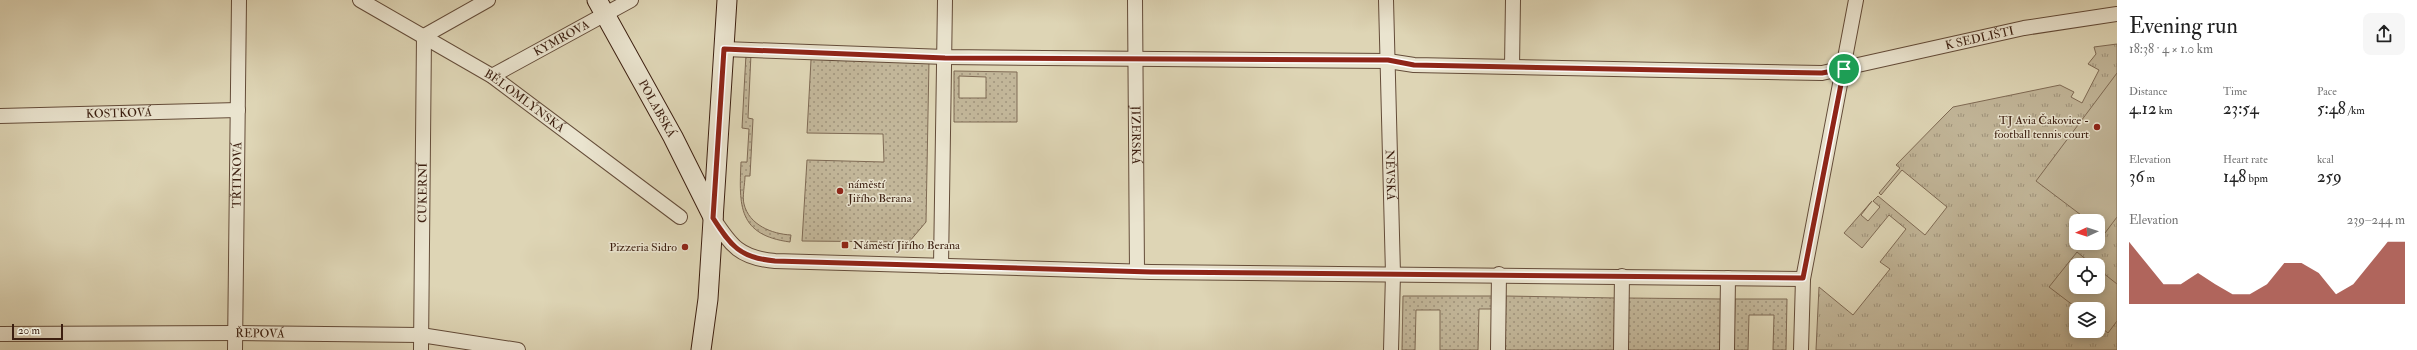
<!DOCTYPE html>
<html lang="en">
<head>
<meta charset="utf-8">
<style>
  body { margin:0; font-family:"IM FELL Double Pica",serif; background:#f6f6f6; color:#222; height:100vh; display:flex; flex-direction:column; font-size:15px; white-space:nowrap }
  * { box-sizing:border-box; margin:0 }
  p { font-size:13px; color:#767676 }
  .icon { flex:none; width:22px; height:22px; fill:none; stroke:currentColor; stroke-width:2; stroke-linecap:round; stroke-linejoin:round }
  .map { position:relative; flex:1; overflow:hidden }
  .details { display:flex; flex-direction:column; background:#fff; width:300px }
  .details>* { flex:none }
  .needle { width:26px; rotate:267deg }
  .tools { position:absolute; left:2069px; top:214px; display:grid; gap:8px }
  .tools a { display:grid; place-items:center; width:36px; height:36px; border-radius:8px; background:#fff; box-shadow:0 2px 10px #0003; font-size:20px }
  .scale { position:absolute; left:12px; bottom:10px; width:51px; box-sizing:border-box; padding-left:4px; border:2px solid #3c1f10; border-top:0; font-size:11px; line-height:14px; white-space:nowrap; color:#3c1f10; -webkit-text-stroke:3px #eae4cf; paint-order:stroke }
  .pin { position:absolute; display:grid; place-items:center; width:34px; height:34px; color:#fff; margin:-17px; border:2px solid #fff; border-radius:50%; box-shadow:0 1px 4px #0007 }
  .round { display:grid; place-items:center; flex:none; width:42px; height:42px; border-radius:8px; background:#f6f6f6 }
  .headline { display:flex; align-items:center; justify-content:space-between; height:68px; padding:0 12px }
  h1 { font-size:22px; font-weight:600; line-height:30px }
  .figures { display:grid; grid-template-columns:repeat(3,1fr); gap:6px; height:68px; padding:4px 12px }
  .figures div { display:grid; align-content:center }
  .figures b { font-size:17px; font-weight:600 }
  .figures small { font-size:11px; font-weight:400 }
  .figures p { font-size:11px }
  .chart { height:112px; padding:8px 12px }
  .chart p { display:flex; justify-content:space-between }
  .chart svg { width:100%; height:72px; margin-top:4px; fill:#8f2418; opacity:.7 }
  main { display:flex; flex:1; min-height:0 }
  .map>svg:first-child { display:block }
</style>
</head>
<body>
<main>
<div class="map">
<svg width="2117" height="350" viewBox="0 0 2117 350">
  <defs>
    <pattern id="grass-dots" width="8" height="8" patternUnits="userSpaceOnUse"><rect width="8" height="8" fill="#c2b699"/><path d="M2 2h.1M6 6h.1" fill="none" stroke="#9f937b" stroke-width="1.8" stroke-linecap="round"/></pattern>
    <pattern id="park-tufts" width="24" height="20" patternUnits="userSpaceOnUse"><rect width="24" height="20" fill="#c2b699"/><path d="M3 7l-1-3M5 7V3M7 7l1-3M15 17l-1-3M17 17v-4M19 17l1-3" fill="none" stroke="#9f937b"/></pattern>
  </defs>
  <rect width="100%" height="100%" fill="#ded5b5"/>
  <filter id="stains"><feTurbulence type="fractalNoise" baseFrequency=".005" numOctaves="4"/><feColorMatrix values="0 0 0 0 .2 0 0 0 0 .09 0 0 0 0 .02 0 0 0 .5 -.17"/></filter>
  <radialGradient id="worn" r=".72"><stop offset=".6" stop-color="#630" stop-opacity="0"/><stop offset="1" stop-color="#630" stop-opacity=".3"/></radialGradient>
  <g fill="url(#grass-dots)" stroke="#7f6a54" fill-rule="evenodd">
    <path d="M746 54H751L748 118 753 119 750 176H745C745 184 742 197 744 204 749 225 772 234 791 235L790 242C738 235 739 206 741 162H747L749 129 742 128Z"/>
    <polygon points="816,56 929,61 926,222 909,242 802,241 807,160 884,162 883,134 807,133 811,60"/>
    <path d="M954 71 1017 72V122H954ZM959 76 986 77V98H959Z"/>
    <polygon points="1403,296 1493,296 1493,309 1479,309 1478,350 1440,350 1440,310 1416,310 1415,350 1402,350"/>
    <polygon points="1506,296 1616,298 1615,350 1505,350"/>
    <polygon points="1628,298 1722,299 1722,350 1627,350"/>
    <polygon points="1735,299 1787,299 1786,350 1773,350 1774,315 1749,315 1748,350 1734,350"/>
  </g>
  <path fill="url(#park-tufts)" stroke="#7f6a54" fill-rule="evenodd" d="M2117 44V350H1816L1819 287 1853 315 1890 269 1880 262 1906 229 1889 215 1862 248 1844 233 1872 201 1861 215 1868 221 1880 207 1873 201 1878 196 1925 235 1947 207 1902 170 1881 195 1879 193 1900 168 1896 165 1945 115 1953 107 2060 85 2074 92 2071 97 2082 103 2099 70 2088 64 2096 54 2094 47ZM2076 221H2098V243H2076ZM2076 265H2098V287H2076ZM2076 309H2098V331H2076Z"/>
  <g fill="#c2b699" stroke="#7f6a54">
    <polygon points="2117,73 2117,217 2105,233 2098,228 2098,221 2089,221 2036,181"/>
    <polygon points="2077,252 2093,265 2076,265 2076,287 2098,287 2098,269 2117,284 2117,321 2108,333 2098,325 2098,309 2078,309 2049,287"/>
  </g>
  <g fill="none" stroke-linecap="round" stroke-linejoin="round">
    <g stroke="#644c39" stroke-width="16">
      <g id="street">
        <path id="s1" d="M360 0 492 76 680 217"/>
        <path id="s2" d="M1135 0 1137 271"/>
        <path id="s3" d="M1386 0 1393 274 1391 350"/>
        <polyline points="424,36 488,0"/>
        <path id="s4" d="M724 49 945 57 1388 61 1414 65 1822 73 2024 28 2117 14"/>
        <polyline points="1512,66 1513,0"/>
        <path id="s5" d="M492 76 631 0"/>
        <path id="s6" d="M0 116 238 110"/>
        <path d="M713 218C731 246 740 258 775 261L1151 272 1803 279"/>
        <polyline points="941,266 945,0"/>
        <path id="s7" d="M0 334 235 333 421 335 518 350"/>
        <path id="s8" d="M235 350 239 0"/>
        <path id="s9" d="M421 350 424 36"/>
        <polyline points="1498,350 1499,274"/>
        <polyline points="1621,350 1622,276"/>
        <polyline points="1727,350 1728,278"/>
        <polyline points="1801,350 1803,279 1856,0"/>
      </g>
    </g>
    <g stroke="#3c1f10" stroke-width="21">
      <g id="secondary">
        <path id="s10" d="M597 0 673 137 713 217"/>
        <polyline points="701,350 708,299 727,0"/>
      </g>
    </g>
    <use href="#street" stroke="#eae4cf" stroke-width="14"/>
    <use href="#secondary" stroke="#eae4cf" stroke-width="19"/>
  </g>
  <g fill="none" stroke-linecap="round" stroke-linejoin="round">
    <g stroke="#fff" stroke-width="8">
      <path id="route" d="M724 49 945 58 1388 60 1414 65 1822 73 1844 69 1803 278 1151 272 775 261C740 258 731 246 713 218Z"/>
    </g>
    <use href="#route" stroke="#8f2418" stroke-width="5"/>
  </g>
  <g fill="#8f2418" stroke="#eae4cf" stroke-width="1.5">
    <circle cx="2097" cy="127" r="4"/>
    <circle cx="840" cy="191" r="4"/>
    <rect x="841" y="241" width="8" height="8" rx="2"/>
    <circle cx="685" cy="247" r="4"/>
  </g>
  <g text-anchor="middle" stroke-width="3" stroke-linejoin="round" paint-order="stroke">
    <g font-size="12" fill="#3c1f10" stroke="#eae4cf">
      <text dy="4" stroke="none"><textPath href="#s5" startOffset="79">KYMROVA</textPath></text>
      <text dy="4" stroke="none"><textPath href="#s4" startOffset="1260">K SEDLIŠTI</textPath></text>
      <text dy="4" stroke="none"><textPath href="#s1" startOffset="193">BĚLOMLÝNSKÁ</textPath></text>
      <text dy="4" stroke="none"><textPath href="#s10" startOffset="124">POLABSKÁ</textPath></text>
      <text dy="4" stroke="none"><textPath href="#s6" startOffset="119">KOSTKOVÁ</textPath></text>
      <text dy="4" stroke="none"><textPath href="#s2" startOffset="135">JIZERSKÁ</textPath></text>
      <text dy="4" stroke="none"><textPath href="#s8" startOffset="175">TŘTINOVÁ</textPath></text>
      <text dy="4" stroke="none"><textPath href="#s3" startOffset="175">NĚVSKÁ</textPath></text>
      <text dy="4" stroke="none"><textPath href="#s9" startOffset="157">CUKERNÍ</textPath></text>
      <text dy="4" stroke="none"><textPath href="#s7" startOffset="260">ŘEPOVÁ</textPath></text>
    </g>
    <g font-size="12" fill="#3c1f10" stroke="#eae4cf" text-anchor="end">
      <text x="2089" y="124">TJ Avia Čakovice -<tspan x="2089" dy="14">football tennis court</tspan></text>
      <text x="848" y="188" text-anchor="start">náměstí<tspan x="848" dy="14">Jiřího Berana</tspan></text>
      <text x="853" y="249" text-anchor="start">Náměstí Jiřího Berana</text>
      <text x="677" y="251">Pizzeria Sidro</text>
    </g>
  </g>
  <rect width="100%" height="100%" filter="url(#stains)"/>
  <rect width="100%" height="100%" fill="url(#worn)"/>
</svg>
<div class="tools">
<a><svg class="needle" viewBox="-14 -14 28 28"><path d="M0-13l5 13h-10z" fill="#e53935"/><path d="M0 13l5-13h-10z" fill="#767676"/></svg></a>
<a><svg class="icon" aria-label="locate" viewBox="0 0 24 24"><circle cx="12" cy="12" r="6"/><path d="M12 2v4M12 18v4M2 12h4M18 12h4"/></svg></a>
<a><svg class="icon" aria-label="layers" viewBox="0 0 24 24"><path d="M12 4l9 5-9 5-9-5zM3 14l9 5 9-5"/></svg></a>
</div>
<div class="scale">20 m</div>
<div class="pin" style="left:1844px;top:69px;background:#1e9e55"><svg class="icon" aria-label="arrive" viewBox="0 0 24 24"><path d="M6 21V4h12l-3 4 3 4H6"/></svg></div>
</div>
<section class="details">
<div class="headline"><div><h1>Evening run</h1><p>18:38 · 4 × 1.0 km</p></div><a class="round"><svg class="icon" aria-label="share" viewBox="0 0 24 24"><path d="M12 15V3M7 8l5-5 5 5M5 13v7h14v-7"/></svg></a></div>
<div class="figures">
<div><p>Distance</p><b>4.12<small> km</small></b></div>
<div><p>Time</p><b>23:54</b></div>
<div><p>Pace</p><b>5:48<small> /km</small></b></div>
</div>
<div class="figures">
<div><p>Elevation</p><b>36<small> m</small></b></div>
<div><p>Heart rate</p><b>148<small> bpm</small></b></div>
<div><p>kcal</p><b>259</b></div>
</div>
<div class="chart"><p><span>Elevation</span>239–244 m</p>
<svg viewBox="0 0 160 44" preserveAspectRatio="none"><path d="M0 44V6L10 19L20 32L30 32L40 25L50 32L60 38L70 38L80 32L90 19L100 19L110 25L120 38L130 32L140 19L150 6L160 6V44z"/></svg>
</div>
</section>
</main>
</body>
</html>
